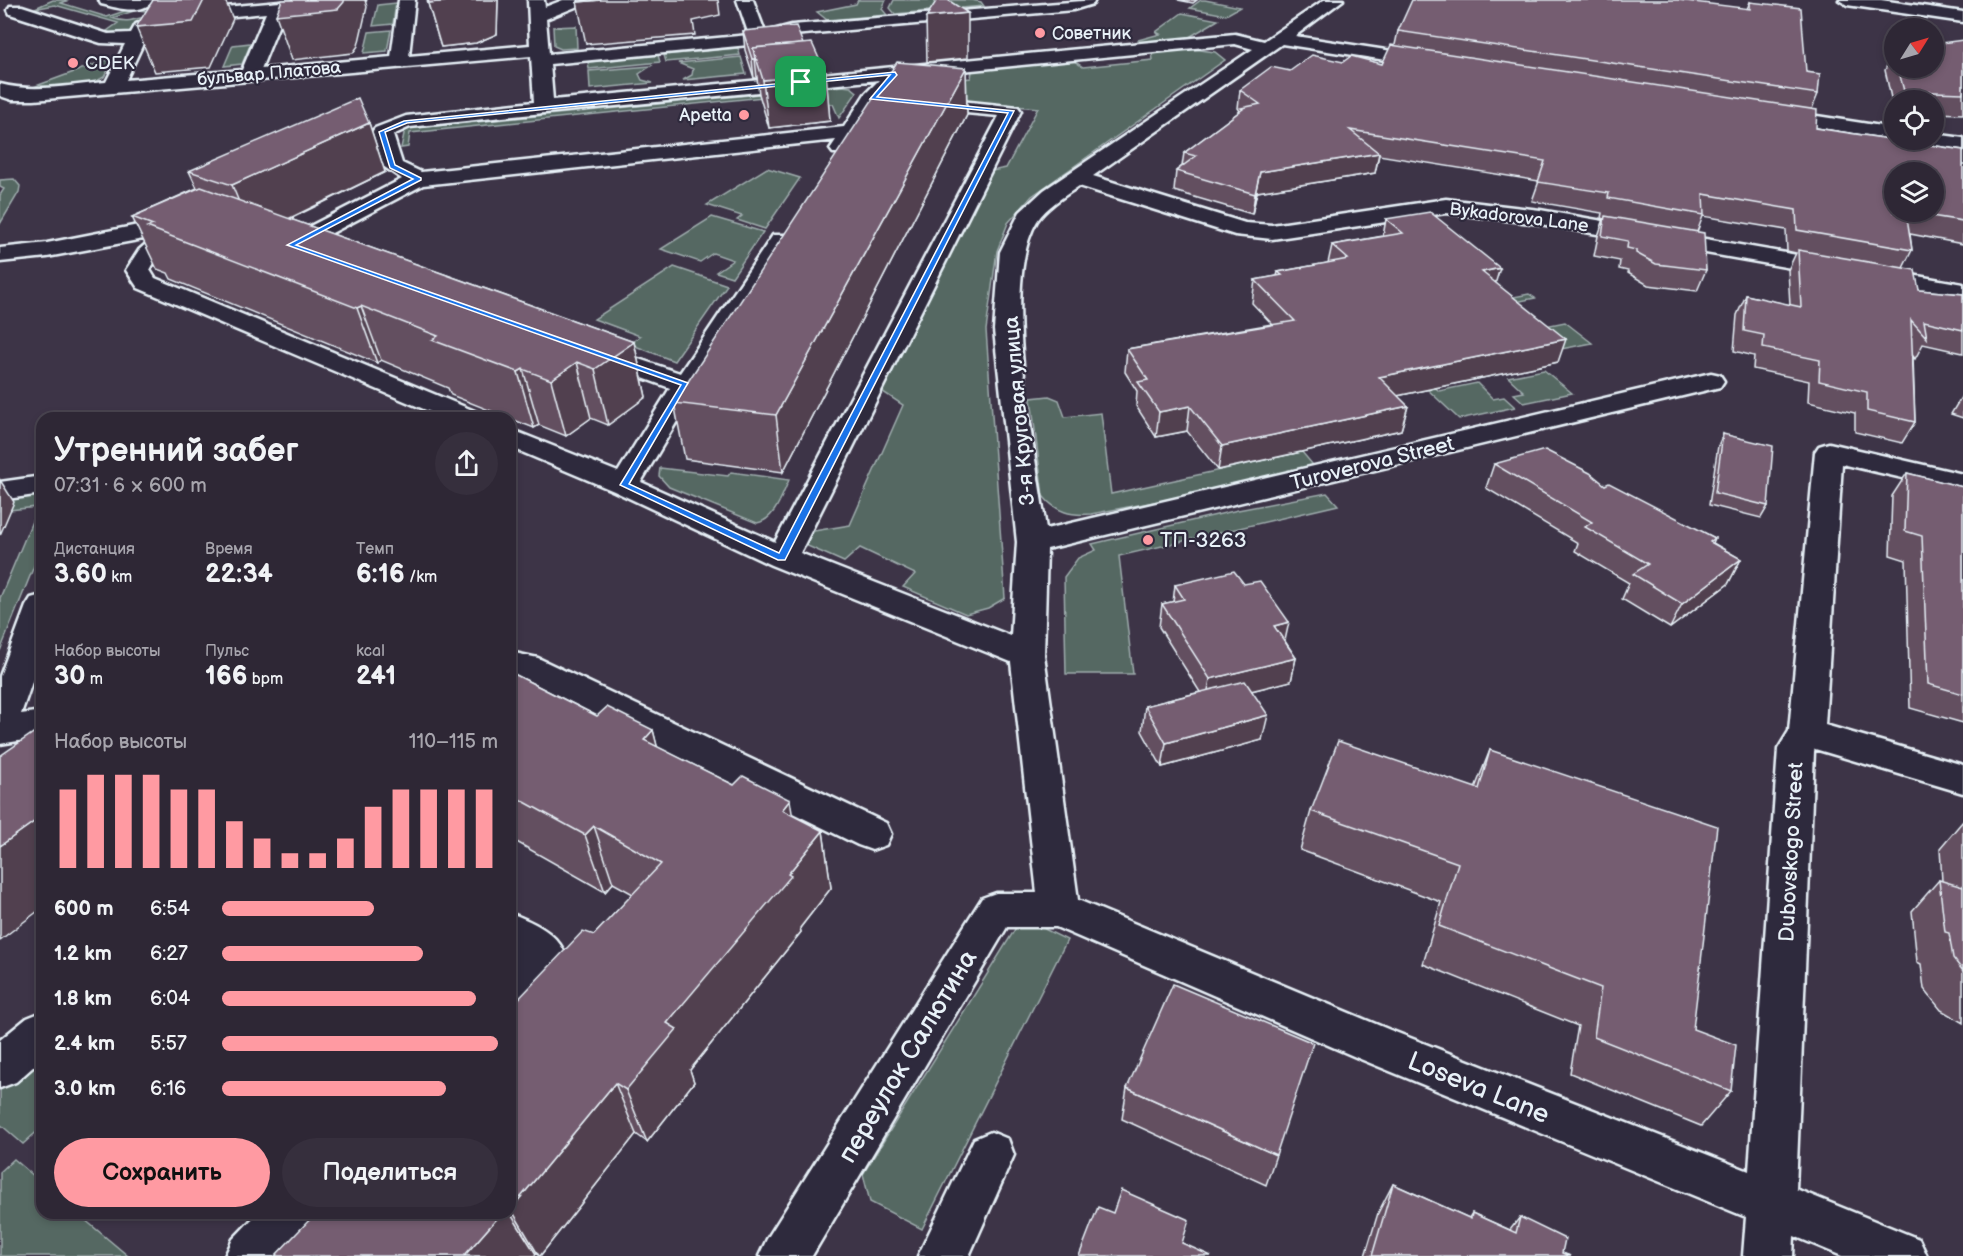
<!DOCTYPE html>
<html lang="ru">
<head>
<meta charset="utf-8">
<style>
  body { margin:0; font-family:"Balsamiq Sans",sans-serif; background:#362f3d; color:#f1f3f6; height:100vh; display:flex; flex-direction:column; font-size:22px; white-space:nowrap }
  * { box-sizing:border-box; margin:0 }
  p { font-size:20px; color:#a7a5ad }
  .icon { flex:none; width:33px; height:33px; fill:none; stroke:currentColor; stroke-width:2; stroke-linecap:round; stroke-linejoin:round }
  .map { position:relative; flex:1; overflow:hidden }
  .side { position:absolute; left:36px; top:412px; width:480px; height:807px; display:flex; flex-direction:column; background:#2e2735; border-radius:18px; box-shadow:0 3px 9px #0003,0 0 0 2px #494450 }
  .side>* { flex:none }
  .needle { width:39px; rotate:53deg }
  .buttons { position:absolute; left:1884px; top:18px; display:grid; gap:12px }
  .buttons a { display:grid; place-items:center; width:60px; height:60px; border-radius:50%; background:#2e2735; box-shadow:0 3px 9px #0003,0 0 0 2px #494450; font-size:30px }
  .pin { position:absolute; display:grid; place-items:center; width:51px; height:51px; color:#fff; margin:-26px; border-radius:12px; box-shadow:0 3px 9px #0006 }
  .round { display:grid; place-items:center; flex:none; width:63px; height:63px; border-radius:32px; background:#362f3d }
  .headline { display:flex; align-items:center; justify-content:space-between; height:102px; padding:0 18px }
  h1 { font-size:33px; font-weight:600; line-height:45px }
  .stats { display:grid; grid-template-columns:repeat(3,1fr); gap:9px; height:102px; padding:6px 18px }
  .stats div { display:grid; align-content:center }
  .stats b { font-size:26px; font-weight:600 }
  .stats small { font-size:16px; font-weight:400 }
  .stats p { font-size:16px }
  .chart { height:168px; padding:12px 18px }
  .chart p { display:flex; justify-content:space-between }
  .chart svg { width:100%; height:108px; margin-top:6px; stroke:#ff9aa2; stroke-width:6 }
  .action { display:flex; gap:12px; margin-top:auto; padding:12px 18px }
  .action a { flex:1; height:69px; border-radius:36px; background:#ff9aa2; color:#111; font-size:24px; font-weight:600; line-height:69px; text-align:center }
  .action a+a { background:#362f3d; color:#f1f3f6 }
  ul { padding:0 18px; list-style:none; font-size:20px }
  li { display:grid; grid-template-columns:96px 72px 1fr; align-items:center; height:45px }
  li i { height:15px; border-radius:8px; background:#ff9aa2 }
  .map>svg:first-child { display:block }
</style>
</head>
<body>
<div class="map">
<svg width="1963" height="1256" viewBox="0 0 1963 1256">
  <rect width="100%" height="100%" fill="#3d3447"/>
  <filter id="ink" filterUnits="userSpaceOnUse"><feTurbulence type="fractalNoise" baseFrequency=".0167" numOctaves="2"/><feDisplacementMap in="SourceGraphic" scale="12" xChannelSelector="R" yChannelSelector="G"/><feConvolveMatrix kernelMatrix="1 2 1 2 8 2 1 2 1" color-interpolation-filters="sRGB"/></filter>
  <g filter="url(#ink)">
    <g fill="#556862" stroke="#9eacad" stroke-width="1.5">
      <path d="M53 0H69L61 3 107 17 136 7 147 11 137 10 112 18C132 26 141 14 160 15L136 25 128 33 112 34 107 31 118 23 55 5 33 9Z"/>
      <polygon points="858,0 886,0 882,9 887,15 827,20 817,12 856,4"/>
      <polygon points="894,0 972,0 981,2 984,6 895,14 890,8"/>
      <polygon points="1201,0 1205,0 1240,7 1226,15 1190,8"/>
      <polygon points="396,3 393,24 373,26 378,5"/>
      <polygon points="1182,13 1218,20 1186,39 1139,44 1138,40 1160,34 1156,32"/>
      <polygon points="576,26 577,48 561,49 554,46 553,27"/>
      <polygon points="391,30 387,51 364,53 369,32"/>
      <polygon points="251,43 242,64 224,66 233,45"/>
      <polygon points="738,48 740,55 666,62 664,55"/>
      <polygon points="1193,49 1215,52 1225,60 1032,196 1008,223 997,251 986,330 1005,598 988,608 966,614 903,587 915,574 860,548 844,562 803,544 814,531 850,525 903,405 877,388 977,174 1006,168 1038,108 904,96 897,86 971,78 972,71 1074,61 1083,67 1153,60 1152,53"/>
      <polygon points="658,55 660,62 589,69 588,62"/>
      <polygon points="115,57 104,77 93,83 25,90"/>
      <polygon points="741,57 746,74 683,80 692,75 693,69 678,63"/>
      <polygon points="651,66 639,74 642,80 653,83 590,89 589,71"/>
      <polygon points="842,86 851,87 857,92 839,118 833,104 828,104 822,91 410,133 408,147 401,148 405,129"/>
      <polygon points="767,168 800,178 765,229 737,220 742,216 707,205"/>
      <polygon points="14,179 20,186 19,192 0,224 0,195 4,189 0,187 0,180"/>
      <polygon points="712,217 763,232 732,277 716,272 733,260 713,253 700,262 661,249"/>
      <polygon points="674,267 727,285 674,361 630,344 640,336 594,319"/>
      <polygon points="1529,294 1535,298 1389,327 1410,363 1439,391 1477,383 1493,399 1504,397 1515,407 1459,419 1361,327"/>
      <polygon points="1565,322 1592,343 1556,350 1525,330"/>
      <polygon points="1544,370 1572,393 1524,403 1514,394 1524,392 1508,377"/>
      <path d="M1049 396 1059 400 1065 417 1101 413 1111 494 1302 452 1318 471 1091 514C1071 516 1056 512 1043 496L1031 398Z"/>
      <path d="M660 468 728 476 731 472 789 480C782 495 775 520 757 523L669 487 659 476Z"/>
      <polygon points="1327,493 1338,505 1119,556 1133,674 1066,674 1064,577 1078,558 1096,550 1092,544 1238,510"/>
      <polygon points="42,495 42,546 0,651 0,598 38,507 0,511 0,501"/>
      <polygon points="1022,918 1067,940 922,1229 870,1202 863,1174"/>
      <polygon points="42,1054 42,1127 23,1144 0,1124 0,1090"/>
      <polygon points="14,1159 42,1183 42,1214 78,1214 128,1256 0,1256 0,1172"/>
    </g>
    <g fill="none" stroke-linecap="round" stroke-linejoin="round">
      <g stroke="#e8f1f8" stroke-width="5">
        <g id="minor">
          <path d="M99 0H154C141 16 118 8 101 4Z"/>
          <path d="M302 0H365L357 5 284 12 261 69 391 57 399 0H415L409 56 530 45 528 0H544L545 7 563 0H585L583 4 546 19 549 54 749 35 737 0H753L765 32 792 25 1095 0 1093 4 1073 10 793 35 759 44 550 64 553 100 1235 34 1264 41 1324 0H1343L1295 36 1431 57 1440 62 1431 67 1282 44 1093 176 1245 223 1272 225 1446 199 1540 210 1963 284V298L1540 224 1446 213 1272 239 1235 235 1079 186C1065 196 1046 207 1037 221 999 283 1036 456 1046 529L1711 373 1720 375 1724 381 1720 387 1047 549 1044 655 1078 900 1390 1030 1749 1171 1778 749 1789 731 1815 452 1819 446 1829 443 1963 474V492L1842 464 1825 725 1963 765V793L1815 749 1814 751 1796 1189 1919 1239 1927 1256H1842L1794 1236 1793 1256H1743L1746 1217 1358 1058 1056 927H1007L812 1256H759L767 1239 982 898 996 893H1037L1011 662 771 565 614 491 510 447V429L618 472 670 388 588 358 584 353 588 348 597 345 606 348 680 373 773 235H789L792 240 699 384 641 482 775 542 999 116 922 109 912 103 922 97 1018 107 1021 111 800 553 1011 636 1017 542 994 330 1000 252 1020 212 1044 190 1253 49 1235 44 901 77 880 101 847 153H833L830 149 836 140 423 185 311 244 315 249 311 254C301 257 286 254 280 245L283 240 402 179 383 166 372 132 375 128 406 116 534 102 531 56 34 100H12L0 96V84C34 93 71 85 106 82L125 44 101 43 10 14 8 10 10 6H22L108 34 131 33 136 24 159 13ZM266 13 242 70 126 80 149 31 163 23ZM879 80 865 94 844 127 421 172 402 163 393 135 410 127 503 117Z"/>
          <polygon points="1839,0 1881,0 1963,12 1963,22 1847,5"/>
          <polygon points="1772,109 1894,128 1896,140 1765,119 1762,115"/>
          <polygon points="1934,134 1963,138 1963,150 1926,144 1923,140 1934,140"/>
          <polygon points="184,216 192,218 195,223 156,259 150,270 155,278 477,412 481,418 445,418 138,288 126,270 139,250 154,237 47,257 0,262 0,248 47,243"/>
          <polygon points="42,476 42,494 0,500 0,482"/>
          <polygon points="42,595 42,653 21,714 42,711 42,737 0,744 0,676 26,606 31,598"/>
          <polygon points="510,652 538,658 886,823 891,834 886,845 872,850 858,845 518,678 510,676"/>
          <path d="M510 913C531 921 554 931 564 951 553 973 533 995 510 1004V957L513 954 510 952Z"/>
          <polygon points="42,1012 42,1059 16,1082 0,1088 0,1040 27,1018"/>
          <polygon points="991,1132 1008,1139 1014,1155 969,1256 918,1256 974,1139"/>
          <polygon points="257,1214 315,1214 308,1231 284,1256 225,1256 233,1239"/>
        </g>
      </g>
      <use href="#minor" fill="#2f2a3d" fill-rule="evenodd"/>
    </g>
    <g fill="#645061" stroke="#e8f1f8" stroke-width="1.5">
      <polygon points="427,0 498,0 497,34 476,43 441,47"/>
      <polygon points="1178,0 1197,0 1193,3"/>
      <polygon points="1750,2 1806,72 1818,94 1812,109 1816,128 1963,150 1963,244 1910,234 1912,250 1903,268 1919,290 1963,294 1963,353 1923,344 1915,359 1913,356 1915,422 1902,443 1855,432 1855,413 1808,402 1809,381 1753,369 1754,356 1734,351 1737,315 1746,295 1790,305 1788,270 1796,253 1787,251 1786,230 1703,216 1697,232 1706,270 1697,291 1648,285 1628,273 1628,271 1619,269 1620,261 1594,256 1598,236 1604,219 1601,218 1602,213 1532,201 1539,181 1379,155 1375,173 1257,192 1252,214 1174,191 1176,171 1182,166 1184,153 1240,111 1238,108 1240,90 1290,71 1343,62 1382,64 1395,45 1398,31 1747,9"/>
      <polygon points="743,31 803,44 826,74 830,121 769,128 759,94 757,78 754,78 745,50"/>
      <polygon points="1963,40 1963,114 1934,113 1934,100 1894,100 1894,112 1885,70 1894,50 1894,68 1934,68"/>
      <polygon points="966,68 967,115 783,472 685,459 674,403"/>
      <polygon points="369,123 385,172 290,219 634,342 646,397 608,425 591,418 566,436 539,425 534,428 451,395 448,388 381,360 377,363 171,279 168,273 157,269 132,217 197,188 189,171"/>
      <polygon points="1386,219 1496,283 1558,362 1397,396 1408,406 1401,430 1218,470 1187,431 1156,437 1136,406 1137,391 1125,372 1127,349 1272,324 1252,303 1255,280 1277,276 1278,272 1328,263 1332,245 1383,236"/>
      <polygon points="1963,394 1963,418 1951,414"/>
      <polygon points="1723,434 1768,506 1761,518 1709,505 1718,446"/>
      <polygon points="1494,464 1605,485 1715,538 1713,543 1741,559 1728,584 1670,628 1622,599 1629,583 1575,551 1578,543 1486,488"/>
      <polygon points="1907,473 1963,487 1963,723 1910,708 1906,560 1890,555 1892,496"/>
      <polygon points="1175,585 1285,641 1296,658 1291,681 1251,691 1262,740 1162,767 1142,731 1145,706 1200,692 1159,627 1162,604 1173,602"/>
      <polygon points="510,672 597,716 653,730 657,747 823,831 831,888 800,928 801,932 690,1070 694,1082 647,1142 636,1134 540,1256 536,1254 534,1256 275,1256 510,1214 510,1008 594,935 633,894 613,883 605,892 513,840 510,834"/>
      <polygon points="1490,750 1693,1029 1731,1091 1701,1126 1570,1073 1578,1026 1423,964 1441,902 1300,850 1311,811 1475,788"/>
      <polygon points="1963,821 1963,1023 1941,1010 1924,989 1921,964 1917,962 1912,911 1939,880 1942,881 1940,848"/>
      <polygon points="1127,1088 1276,1155 1266,1185 1122,1119"/>
      <polygon points="1393,1184 1469,1218 1472,1213 1510,1230 1520,1217 1562,1253 1570,1256 1365,1256 1378,1213"/>
    </g>
    <g fill="#51414f" stroke="#e8f1f8" stroke-width="1.5">
      <polygon points="204,0 225,0 233,19 211,67 155,72 136,27"/>
      <polygon points="344,0 365,0 367,7 358,46 353,53 292,60 276,15"/>
      <polygon points="460,0 498,0 497,34 476,43 441,47 428,3"/>
      <polygon points="601,0 718,0 720,15 693,21 695,35 586,44 577,2"/>
      <polygon points="968,13 968,58 927,62 926,17"/>
      <polygon points="752,59 755,59 757,78 754,78"/>
      <polygon points="966,68 967,115 783,472 776,415"/>
      <polygon points="826,74 830,121 769,128 763,80"/>
      <polygon points="369,123 385,172 253,236 232,185"/>
      <polygon points="1379,153 1375,173 1257,192 1252,214 1255,194 1260,172"/>
      <polygon points="1500,268 1493,291 1482,272"/>
      <polygon points="361,306 381,360 377,363 357,308"/>
      <polygon points="1566,339 1558,362 1373,401 1379,377"/>
      <polygon points="634,342 646,397 608,425 595,369"/>
      <polygon points="577,362 591,418 566,436 551,380"/>
      <polygon points="523,369 539,425 534,428 518,372"/>
      <polygon points="1190,406 1187,431 1156,437 1159,412"/>
      <polygon points="1408,406 1401,430 1218,470 1222,446"/>
      <polygon points="0,480 14,502 0,535"/>
      <polygon points="1741,559 1728,584 1670,628 1682,604"/>
      <polygon points="1289,622 1284,645 1274,626"/>
      <polygon points="1296,658 1291,681 1206,702 1210,679"/>
      <polygon points="1268,715 1262,740 1162,767 1166,743"/>
      <polygon points="653,730 668,788 644,740"/>
      <polygon points="790,800 799,857 782,810"/>
      <polygon points="42,816 42,908 0,940 0,846"/>
      <polygon points="594,826 613,883 605,892 585,835"/>
      <polygon points="823,831 831,888 800,928 801,932 690,1070 694,1082 647,1142 626,1090 667,1023"/>
      <polygon points="615,1083 636,1134 540,1256 539,1256 511,1209"/>
      <polygon points="510,1213 536,1254 534,1256 464,1256 501,1214 510,1214"/>
    </g>
    <g fill="#745d71" stroke="#e8f1f8" stroke-width="1.5" fill-rule="evenodd">
      <polygon points="153,0 204,0 193,22 136,27"/>
      <polygon points="282,0 344,0 344,2 338,9 276,15"/>
      <polygon points="429,0 460,0 428,3"/>
      <polygon points="579,0 601,0 577,2"/>
      <polygon points="937,0 948,0 968,13 926,17"/>
      <polygon points="1412,0 1678,0 1750,9 1750,2 1801,8 1806,72 1820,74 1818,94 1398,31"/>
      <polygon points="796,26 803,44 753,48 755,59 752,59 743,31"/>
      <polygon points="1963,40 1963,93 1904,91 1898,68 1934,68 1934,44"/>
      <polygon points="812,43 826,74 763,80 753,48"/>
      <path d="M1391 45 1817 110 1816 128 1963 150V221L1906 212 1912 250 1797 230 1796 210 1703 194 1704 215 1608 198 1609 193 1538 182 1545 161 1350 130 1379 153 1260 172 1255 194 1176 171 1196 156 1184 153 1243 109 1241 108 1260 104 1240 90 1271 67 1290 71 1312 55 1343 62 1351 56 1382 64ZM1894 172H1934V212H1894Z"/>
      <polygon points="897,62 966,68 776,415 674,403"/>
      <polygon points="358,98 369,123 232,185 189,171"/>
      <polygon points="201,187 634,342 595,369 577,362 551,380 523,369 518,372 432,340 438,336 361,306 357,308 147,227 153,225 132,217"/>
      <polygon points="1430,212 1500,268 1482,272 1566,339 1379,377 1408,406 1222,446 1190,406 1159,412 1138,382 1148,380 1127,349 1295,321 1255,280 1282,275 1278,272 1348,259 1332,245 1403,233 1386,219"/>
      <polygon points="1605,216 1704,233 1706,270 1656,264 1636,253 1636,250 1627,248 1628,241 1602,236"/>
      <polygon points="1798,250 1915,270 1919,290 1963,294 1963,330 1924,321 1927,338 1911,320 1915,422 1867,411 1867,392 1819,381 1820,360 1763,348 1764,335 1744,331 1746,295 1801,307"/>
      <polygon points="1723,434 1773,446 1768,506 1715,493"/>
      <polygon points="1545,450 1590,473 1605,485 1609,483 1715,538 1710,542 1741,559 1682,604 1633,574 1648,564 1585,527 1592,522 1494,464"/>
      <polygon points="1907,473 1963,487 1963,694 1928,684 1922,536 1905,531"/>
      <polygon points="1234,571 1244,584 1260,581 1289,622 1274,626 1296,658 1210,679 1162,604 1184,599 1175,585"/>
      <polygon points="510,672 597,716 607,707 653,730 644,740 734,785 743,776 790,800 782,810 823,831 788,874 791,876 667,1023 677,1029 626,1090 615,1083 511,1209 510,1008 583,931 594,935 661,864 594,826 585,835 510,794"/>
      <polygon points="1245,681 1268,715 1166,743 1145,706"/>
      <polygon points="42,727 42,816 0,846 0,756"/>
      <polygon points="1338,741 1479,789 1490,750 1717,826 1693,1029 1736,1045 1731,1091 1594,1037 1601,988 1439,926 1458,863 1311,811"/>
      <polygon points="1939,880 1963,887 1963,971 1953,958 1949,933 1945,932"/>
      <polygon points="1173,984 1313,1043 1276,1155 1127,1088"/>
      <polygon points="1393,1184 1471,1219 1472,1213 1516,1233 1520,1217 1565,1239 1562,1253 1570,1256 1372,1256"/>
      <polygon points="1121,1190 1189,1220 1182,1243 1211,1256 1079,1256 1098,1207 1113,1213"/>
      <polygon points="315,1214 501,1214 464,1256 275,1256"/>
    </g>
  </g>
  <path fill="#1a73e8" stroke="#fff" stroke-width="1.5" fill-rule="evenodd" d="M895 72 897 75 877 97 1014 111 785 560H778L620 485 681 385 287 245 413 179 390 168 379 132 404 121ZM890 75 870 99 1008 113 779 553 629 484 688 383 296 245 421 180V178L395 165 385 132 407 123Z"/>
  <g fill="#ff9aa2" stroke="#2f2a3d" stroke-width="2">
    <circle cx="1040" cy="33" r="6"/>
    <circle cx="73" cy="63" r="6"/>
    <circle cx="744" cy="115" r="6"/>
    <circle cx="1148" cy="540" r="6"/>
  </g>
  <g text-anchor="middle" stroke-width="4.5" stroke-linejoin="round" paint-order="stroke">
    <g font-size="18" fill="#e8f1f8" stroke="#2f2a3d" text-anchor="start">
      <text x="1052" y="39">Советник</text>
      <text x="85" y="69">CDEK</text>
      <text x="732" y="121" text-anchor="end">Apetta</text>
    </g>
    <g font-size="18" fill="#e8f1f8" stroke="#2f2a3d">
      <text transform="translate(269 73) rotate(-5)" y="6">бульвар Платова</text>
      <text transform="translate(1519 217) rotate(7)" y="6">Bykadorova Lane</text>
    </g>
    <g font-size="21" fill="#e8f1f8" stroke="#2f2a3d">
      <text transform="translate(1019 411) rotate(-95)" y="7">3-я Круговая улица</text>
      <text transform="translate(1372 463) rotate(-14)" y="7">Turoverova Street</text>
      <text transform="translate(1791 852) rotate(-87)" y="7">Dubovskogo Street</text>
    </g>
    <g font-size="21" fill="#e8f1f8" stroke="#2f2a3d" text-anchor="start">
      <text x="1160" y="547">ТП-3263</text>
    </g>
    <g font-size="26" fill="#e8f1f8" stroke="#2f2a3d">
      <text transform="translate(907 1056) rotate(-59)" y="9">переулок Салютина</text>
      <text transform="translate(1479 1087) rotate(22)" y="9">Loseva Lane</text>
    </g>
  </g>
</svg>
<div class="buttons">
<a><svg class="needle" viewBox="-14 -14 28 28"><path d="M0-13l5 13h-10z" fill="#e53935"/><path d="M0 13l5-13h-10z" fill="#a7a5ad"/></svg></a>
<a><svg class="icon" aria-label="locate" viewBox="0 0 24 24"><circle cx="12" cy="12" r="6"/><path d="M12 2v4M12 18v4M2 12h4M18 12h4"/></svg></a>
<a><svg class="icon" aria-label="layers" viewBox="0 0 24 24"><path d="M12 4l9 5-9 5-9-5zM3 14l9 5 9-5"/></svg></a>
</div>
<div class="pin" style="left:801px;top:82px;background:#1e9e55"><svg class="icon" aria-label="arrive" viewBox="0 0 24 24"><path d="M6 21V4h12l-3 4 3 4H6"/></svg></div>
<section class="side">
<div class="headline"><div><h1>Утренний забег</h1><p>07:31 · 6 × 600 m</p></div><a class="round"><svg class="icon" aria-label="share" viewBox="0 0 24 24"><path d="M12 15V3M7 8l5-5 5 5M5 13v7h14v-7"/></svg></a></div>
<div class="stats">
<div><p>Дистанция</p><b>3.60<small> km</small></b></div>
<div><p>Время</p><b>22:34</b></div>
<div><p>Темп</p><b>6:16<small> /km</small></b></div>
</div>
<div class="stats">
<div><p>Набор высоты</p><b>30<small> m</small></b></div>
<div><p>Пульс</p><b>166<small> bpm</small></b></div>
<div><p>kcal</p><b>241</b></div>
</div>
<div class="chart"><p><span>Набор высоты</span>110–115 m</p>
<svg viewBox="0 0 160 44" preserveAspectRatio="none"><path d="M5 44V12M15 44V6M25 44V6M35 44V6M45 44V12M55 44V12M65 44V25M75 44V32M85 44V38M95 44V38M105 44V32M115 44V19M125 44V12M135 44V12M145 44V12M155 44V12"/></svg>
</div>
<ul>
<li><b>600 m</b>6:54<i style="width:55%"></i></li>
<li><b>1.2 km</b>6:27<i style="width:73%"></i></li>
<li><b>1.8 km</b>6:04<i style="width:92%"></i></li>
<li><b>2.4 km</b>5:57<i style="width:100%"></i></li>
<li><b>3.0 km</b>6:16<i style="width:81%"></i></li>
</ul>
<div class="action"><a>Сохранить</a><a>Поделиться</a></div>
</section>
</div>
</body>
</html>
